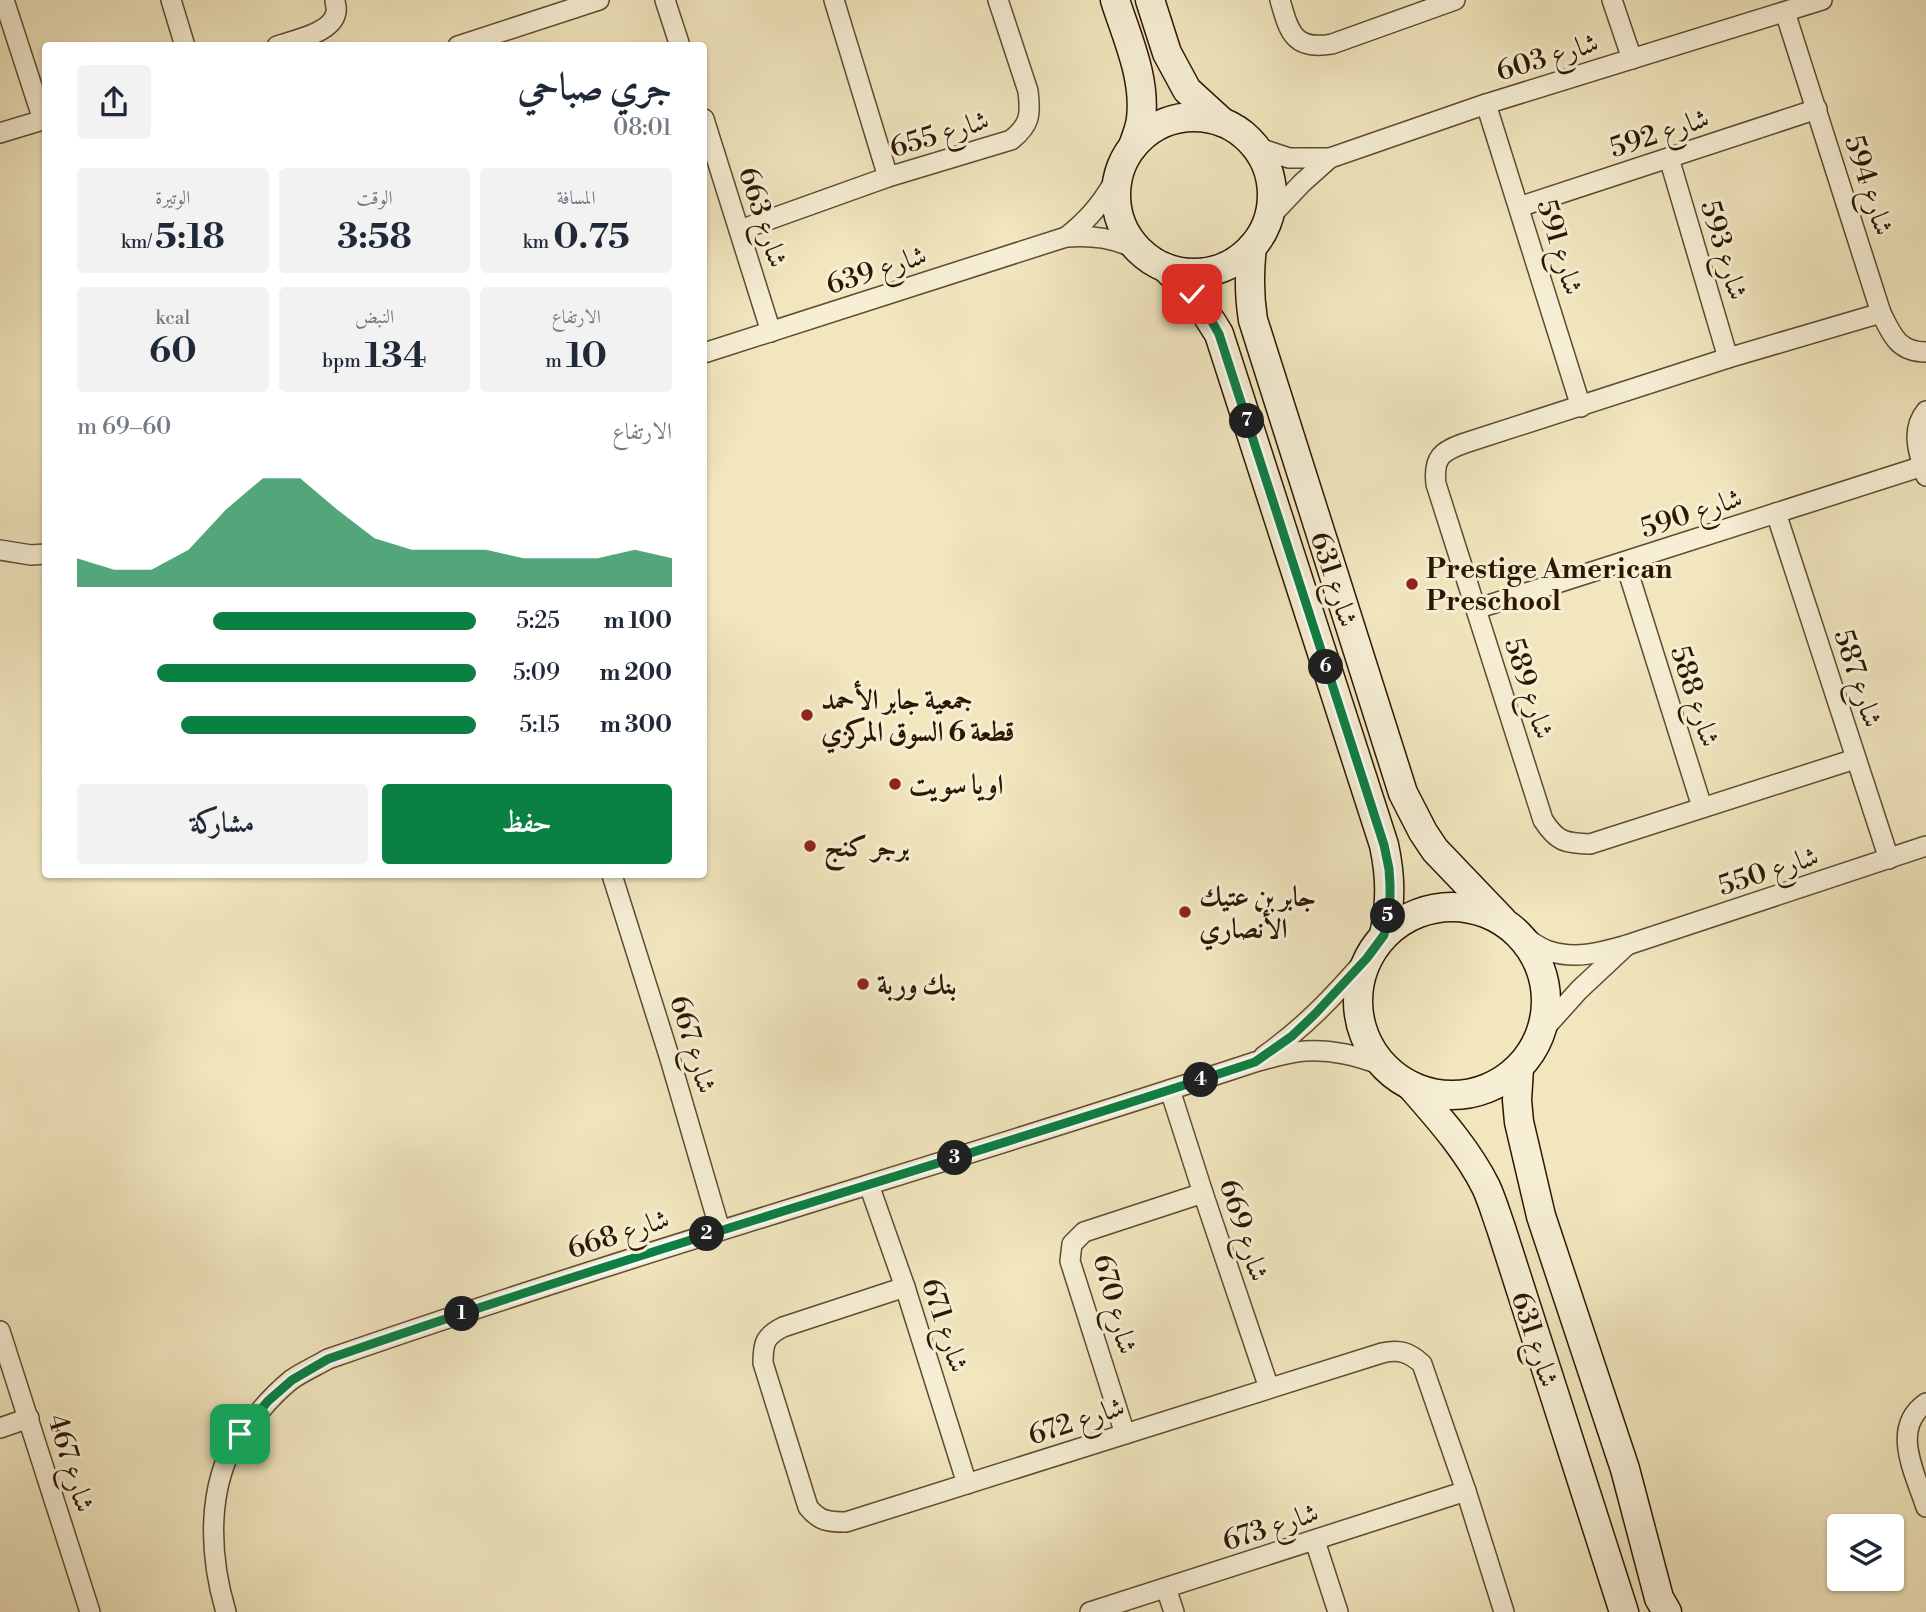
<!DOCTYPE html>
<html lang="ar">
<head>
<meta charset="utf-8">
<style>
  body { margin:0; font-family:"Libre Bodoni",Amiri,serif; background:#f2f2f3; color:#1f2937; direction:rtl; height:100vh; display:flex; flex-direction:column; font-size:26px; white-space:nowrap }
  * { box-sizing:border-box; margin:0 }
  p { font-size:23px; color:#747a83 }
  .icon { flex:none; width:38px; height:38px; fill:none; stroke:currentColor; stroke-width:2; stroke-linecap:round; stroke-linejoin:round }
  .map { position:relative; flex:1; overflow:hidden; direction:ltr }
  .side { position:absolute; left:42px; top:42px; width:665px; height:836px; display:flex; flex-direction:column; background:#fff; border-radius:7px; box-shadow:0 2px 5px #0004; direction:rtl }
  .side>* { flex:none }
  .tools { position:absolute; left:1827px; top:1514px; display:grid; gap:14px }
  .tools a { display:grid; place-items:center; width:77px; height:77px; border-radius:7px; background:#fff; box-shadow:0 2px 5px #0004; font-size:35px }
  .pin { position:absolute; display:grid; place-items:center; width:60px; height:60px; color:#fff; margin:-30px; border-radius:14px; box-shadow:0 4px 10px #0006 }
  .km { position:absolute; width:35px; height:35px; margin:-18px; border-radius:50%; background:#222; color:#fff; font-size:19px; line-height:35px; text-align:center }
  .round { display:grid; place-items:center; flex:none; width:74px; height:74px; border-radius:7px; background:#f2f2f3 }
  .summary { display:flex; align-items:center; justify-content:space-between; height:119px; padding:0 35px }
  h1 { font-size:38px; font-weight:800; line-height:52px }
  .metrics { display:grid; grid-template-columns:repeat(3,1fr); gap:10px; height:119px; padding:7px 35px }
  .metrics div { display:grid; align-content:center; border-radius:7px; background:#f2f2f3; text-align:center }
  .metrics b { font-size:35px; font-weight:800 }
  .metrics small { font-size:19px; font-weight:400 }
  .metrics p { font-size:19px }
  .chart { height:196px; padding:14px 35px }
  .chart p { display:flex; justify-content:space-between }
  .chart svg { width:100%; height:126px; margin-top:7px; fill:#0b8043; opacity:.7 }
  .primary-button { display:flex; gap:14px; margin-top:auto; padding:14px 35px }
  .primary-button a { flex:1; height:80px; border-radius:7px; background:#0b8043; color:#fff; font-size:28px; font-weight:800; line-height:80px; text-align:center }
  .primary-button a+a { background:#f2f2f3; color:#1f2937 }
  ul { padding:0 35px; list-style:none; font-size:23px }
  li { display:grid; grid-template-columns:112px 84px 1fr; align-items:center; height:52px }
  li i { height:18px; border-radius:9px; background:#0b8043 }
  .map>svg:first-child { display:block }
</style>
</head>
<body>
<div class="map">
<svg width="1926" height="1612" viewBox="0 0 1926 1612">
  <rect width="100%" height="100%" fill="#f1e6be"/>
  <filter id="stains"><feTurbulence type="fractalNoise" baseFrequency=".00286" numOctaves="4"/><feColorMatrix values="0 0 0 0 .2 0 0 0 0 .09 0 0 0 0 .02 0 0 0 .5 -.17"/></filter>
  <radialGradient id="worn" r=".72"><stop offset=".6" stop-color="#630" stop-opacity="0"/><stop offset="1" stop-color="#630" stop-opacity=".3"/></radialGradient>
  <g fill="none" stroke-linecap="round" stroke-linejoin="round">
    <g stroke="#5e4b30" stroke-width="22">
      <g id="street">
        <polyline points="4,0 43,120"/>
        <polyline points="171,0 185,46"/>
        <polyline points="665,0 680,46"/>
        <polyline points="834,0 888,177"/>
        <path d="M1280 0C1289 31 1293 51 1332 44L1455 0"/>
        <polyline points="1612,0 1632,59"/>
        <path d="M1785 12 1881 313C1892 335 1898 352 1926 352"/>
        <path d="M277 46C294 40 333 33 336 12 337 8 335 4 335 0"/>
        <polyline points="458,46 599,0"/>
        <polyline points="1486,104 1581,407"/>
        <polyline points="704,119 771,332"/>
        <polyline points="0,133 46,119"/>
        <polyline points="1256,147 1289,158 1330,158 1486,104 1822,0"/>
        <polyline points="1669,158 1728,358"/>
        <polyline points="1519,207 1817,109"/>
        <polyline points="1269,218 1302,183 1330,158"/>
        <path d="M740 230 888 177 1011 140C1030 125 1031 115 1028 91L998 0"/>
        <path d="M1066 237C1090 219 1105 199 1119 173"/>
        <path d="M704 353 1066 237C1093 235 1114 238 1138 250"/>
        <path d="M1926 476C1919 455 1910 430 1926 411"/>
        <polyline points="1776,513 1889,859"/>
        <polyline points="0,550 31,555 46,554"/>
        <polyline points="1625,562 1702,807"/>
        <polyline points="1476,609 1923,466"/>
        <path d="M1855 759 1590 844C1565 843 1557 842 1543 820L1436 484C1433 457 1442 451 1465 443L1728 358 1881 313"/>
        <polyline points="612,875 670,1059 720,1230"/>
        <path d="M1520 934C1529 940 1539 948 1549 951 1576 960 1602 952 1627 945L1926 846"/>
        <polyline points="1543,1030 1579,990 1626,946"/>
        <path d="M1264 1056C1305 1027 1334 996 1367 958"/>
        <polyline points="1170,1090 1203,1193 1269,1388"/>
        <polyline points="869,1185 905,1287 967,1484"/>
        <path d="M905 1287 783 1327C765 1336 763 1343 763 1363L808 1507C819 1521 828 1522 846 1522L1382 1353C1399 1349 1409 1352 1422 1364L1466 1491 1504 1612"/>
        <polyline points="0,1331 90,1612"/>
        <path d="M1926 1403C1890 1428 1915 1473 1926 1507"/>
        <polyline points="0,1428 29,1418"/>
        <polyline points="1125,1434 1070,1261 1072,1244 1084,1232 1203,1193"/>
        <polyline points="1315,1541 1338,1612"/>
        <polyline points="1166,1588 1174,1612"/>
        <path d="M226 1612C209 1555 206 1487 239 1435 245 1426 253 1419 260 1411 269 1400 280 1389 291 1380 302 1372 316 1366 328 1359 635 1252 947 1164 1255 1062 1271 1058 1288 1052 1305 1051 1332 1049 1357 1056 1382 1065"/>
        <polyline points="1090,1612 1466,1491"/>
      </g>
    </g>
    <g stroke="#2d1700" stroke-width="31">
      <g id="secondary">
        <path d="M1115 0C1127 38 1146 78 1141 119 1140 128 1136 138 1133 146"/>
        <polyline points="1150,0 1167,53 1187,90 1222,122"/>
        <circle cx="1194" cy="195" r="78"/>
        <path d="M1252 247C1249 272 1249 295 1253 320L1403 793 1423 832 1435 850 1502 920"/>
        <path d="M1166 268C1188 290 1204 308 1219 334L1384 845C1391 878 1391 902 1384 935"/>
        <circle cx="1452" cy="1001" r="94"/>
        <polyline points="1519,1068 1517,1100 1519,1122 1541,1216 1625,1469 1659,1598 1667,1612"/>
        <path d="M1411 1086C1438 1117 1467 1149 1486 1187 1492 1200 1496 1214 1501 1228L1624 1612"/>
      </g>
    </g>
    <use href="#street" stroke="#f6efd5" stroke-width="19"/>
    <use href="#secondary" stroke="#f6efd5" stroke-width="28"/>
  </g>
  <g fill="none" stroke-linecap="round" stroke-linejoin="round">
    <g stroke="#fff" stroke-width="14">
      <path id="route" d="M240 1434 268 1401 292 1380 328 1359C635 1252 947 1164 1255 1062L1292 1036 1315 1014 1367 958 1384 935 1390 907V885L1389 869 1384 845 1219 334 1206 311 1192 294"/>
    </g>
    <use href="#route" stroke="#0b8043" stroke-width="9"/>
  </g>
  <g fill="#8f2418" stroke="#f6efd5" stroke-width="2.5">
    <circle cx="1412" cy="584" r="7"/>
    <circle cx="807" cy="715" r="7"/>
    <circle cx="895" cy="784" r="7"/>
    <circle cx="810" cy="846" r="7"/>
    <circle cx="1185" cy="912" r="7"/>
    <circle cx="863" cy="984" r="7"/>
  </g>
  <g text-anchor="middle" stroke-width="6" stroke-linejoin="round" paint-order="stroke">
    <g font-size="28" fill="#2d1700" stroke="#f6efd5">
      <text transform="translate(1547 56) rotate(-17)" y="10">شارع 603</text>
      <text transform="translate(1659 132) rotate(-18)" y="10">شارع 592</text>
      <text transform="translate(939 133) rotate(-17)" y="10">شارع 655</text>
      <text transform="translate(1870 185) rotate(72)" y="10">شارع 594</text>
      <text transform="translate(764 217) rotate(72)" y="10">شارع 663</text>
      <text transform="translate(1561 247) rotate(73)" y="10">شارع 591</text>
      <text transform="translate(1725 250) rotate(73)" y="10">شارع 593</text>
      <text transform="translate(876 269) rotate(-18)" y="10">شارع 639</text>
      <text transform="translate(1691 512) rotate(-18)" y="10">شارع 590</text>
      <text transform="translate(1335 579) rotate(72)" y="10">شارع 631</text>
      <text transform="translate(1859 678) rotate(72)" y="10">شارع 587</text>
      <text transform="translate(1530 688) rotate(72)" y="10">شارع 589</text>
      <text transform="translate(1696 696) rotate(72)" y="10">شارع 588</text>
      <text transform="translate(1768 870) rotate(-18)" y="10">شارع 550</text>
      <text transform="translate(694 1044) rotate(73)" y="10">شارع 667</text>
      <text transform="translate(1245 1230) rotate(72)" y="10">شارع 669</text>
      <text transform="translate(618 1233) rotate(-18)" y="10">شارع 668</text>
      <text transform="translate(1116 1304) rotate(75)" y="10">شارع 670</text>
      <text transform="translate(946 1325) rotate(72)" y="10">شارع 671</text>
      <text transform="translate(1536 1339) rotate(72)" y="10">شارع 631</text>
      <text transform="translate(1076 1420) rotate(-18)" y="10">شارع 672</text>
      <text transform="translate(72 1463) rotate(73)" y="10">شارع 467</text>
      <text transform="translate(1270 1526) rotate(-18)" y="10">شارع 673</text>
    </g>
    <g font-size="28" font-weight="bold" fill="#2d1700" stroke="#f6efd5" text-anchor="start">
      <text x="1426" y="578">Prestige American<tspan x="1426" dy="32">Preschool</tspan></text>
      <text x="821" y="709">جمعية جابر الأحمد<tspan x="821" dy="32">قطعة 6 السوق المركزي</tspan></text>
      <text x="909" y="794">اويا سويت</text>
      <text x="824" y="856">برجر كنج</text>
      <text x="1199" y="906">جابر بن عتيك<tspan x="1199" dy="32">الأنصاري</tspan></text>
      <text x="877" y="994">بنك وربة</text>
    </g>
  </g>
  <rect width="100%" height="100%" filter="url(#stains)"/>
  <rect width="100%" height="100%" fill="url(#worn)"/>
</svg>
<div class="tools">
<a><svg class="icon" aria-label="layers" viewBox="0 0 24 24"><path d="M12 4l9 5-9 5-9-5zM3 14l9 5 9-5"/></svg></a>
</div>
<div class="pin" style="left:240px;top:1434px;background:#1e9e55"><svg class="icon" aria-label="arrive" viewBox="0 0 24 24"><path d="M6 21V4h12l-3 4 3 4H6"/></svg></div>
<div class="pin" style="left:1192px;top:294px;background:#d93025"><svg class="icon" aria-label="check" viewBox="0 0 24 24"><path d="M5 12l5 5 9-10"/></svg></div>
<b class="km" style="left:462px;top:1314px">1</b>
<b class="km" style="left:707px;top:1234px">2</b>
<b class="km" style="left:955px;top:1158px">3</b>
<b class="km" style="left:1201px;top:1080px">4</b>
<b class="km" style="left:1388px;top:916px">5</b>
<b class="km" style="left:1326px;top:667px">6</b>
<b class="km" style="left:1247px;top:421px">7</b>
<section class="side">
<div class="summary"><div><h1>جري صباحي</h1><p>08:01</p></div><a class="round"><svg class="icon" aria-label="share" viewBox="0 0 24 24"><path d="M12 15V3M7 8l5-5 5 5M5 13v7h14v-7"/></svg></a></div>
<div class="metrics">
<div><p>المسافة</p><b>0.75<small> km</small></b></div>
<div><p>الوقت</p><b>3:58</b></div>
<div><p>الوتيرة</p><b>5:18<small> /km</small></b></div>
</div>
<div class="metrics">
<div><p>الارتفاع</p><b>10<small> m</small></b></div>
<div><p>النبض</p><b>134<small> bpm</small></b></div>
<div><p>kcal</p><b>60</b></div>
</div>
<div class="chart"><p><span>الارتفاع</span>60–69 m</p>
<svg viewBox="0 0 160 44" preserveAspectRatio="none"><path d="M0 44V34L10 38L20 38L30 31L40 17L50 6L60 6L70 17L80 27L90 31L100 31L110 31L120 34L130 34L140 34L150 31L160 34V44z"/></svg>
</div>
<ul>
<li><b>100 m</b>5:25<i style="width:66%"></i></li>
<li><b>200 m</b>5:09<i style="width:80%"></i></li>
<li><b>300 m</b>5:15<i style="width:74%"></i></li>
</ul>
<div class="primary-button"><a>حفظ</a><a>مشاركة</a></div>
</section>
</div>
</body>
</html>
